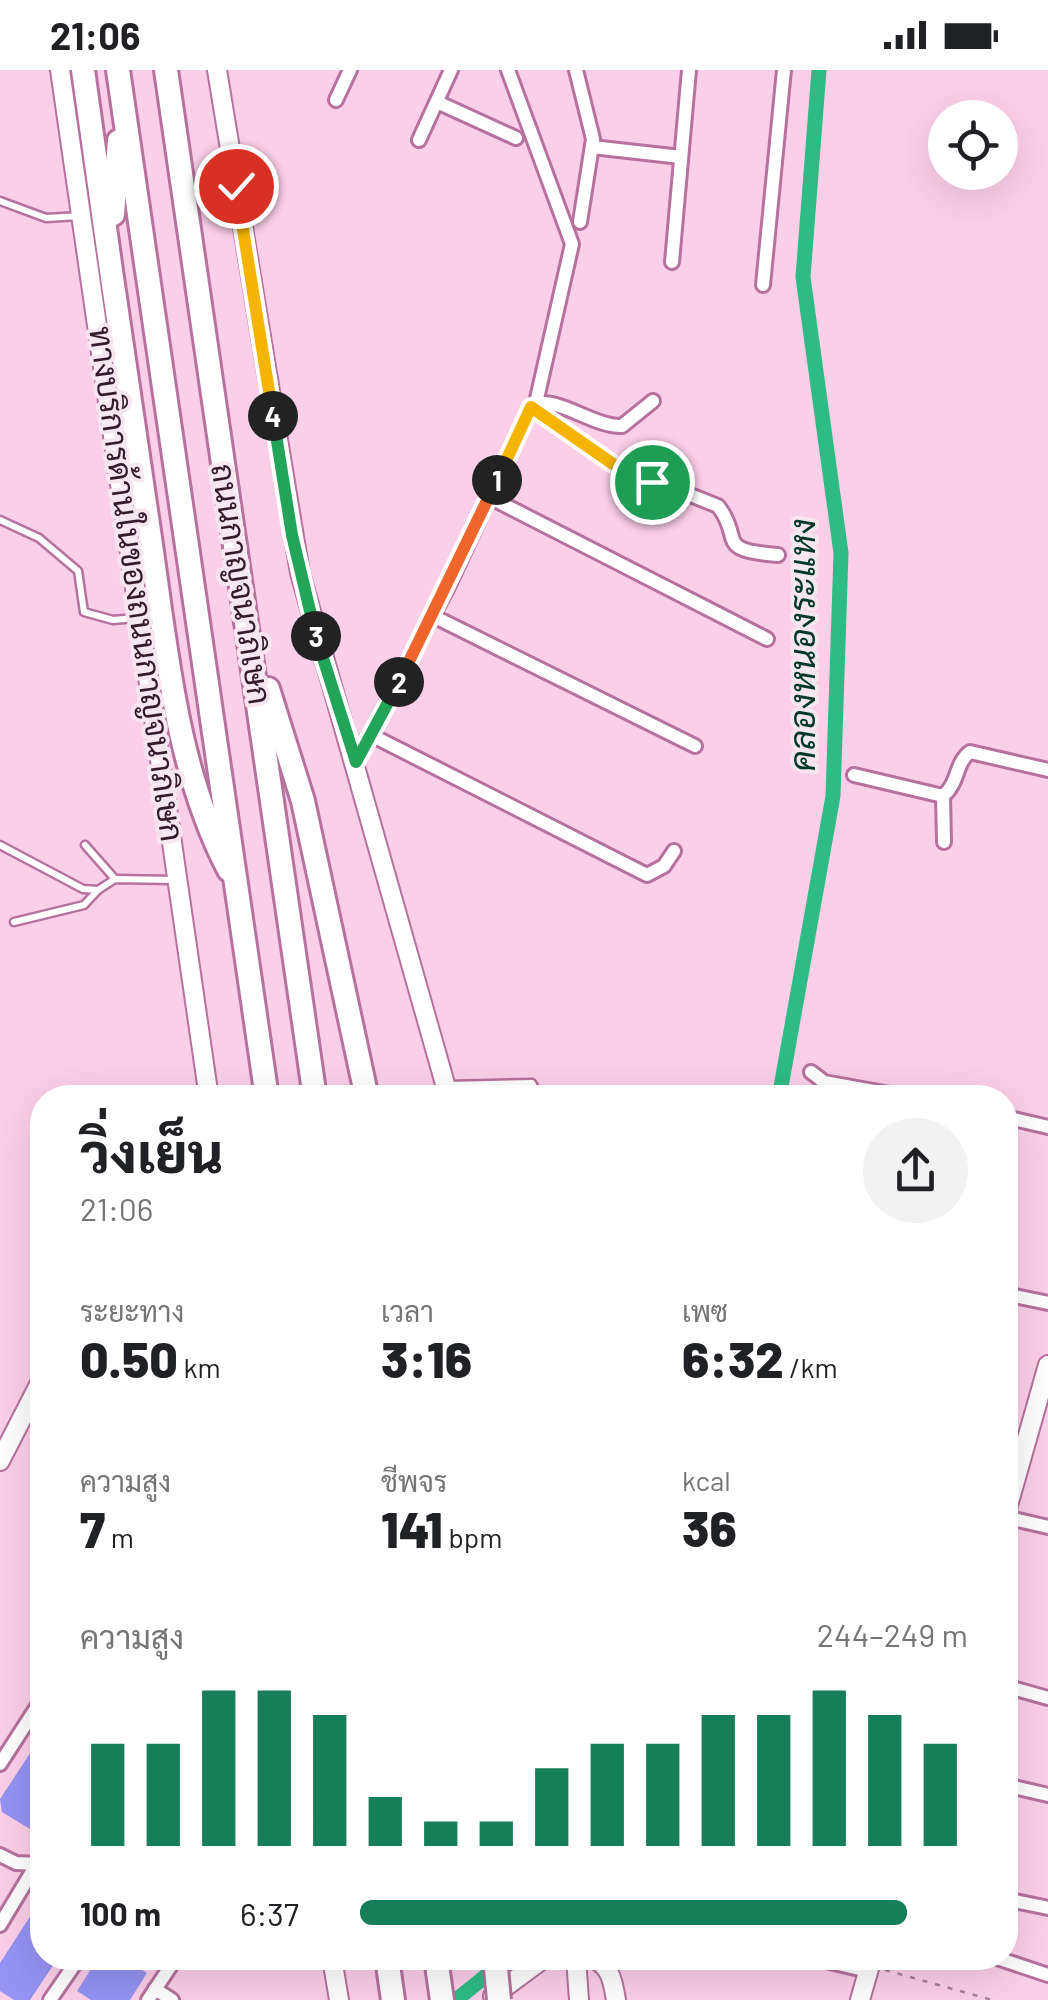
<!DOCTYPE html>
<html lang="th">
<head>
<meta charset="utf-8">
<style>
  body { margin:0; font-family:Barlow,Sarabun,sans-serif; background:#f2f2f2; color:#202124; height:100vh; display:flex; flex-direction:column; font-size:38px; white-space:nowrap }
  * { box-sizing:border-box; margin:0 }
  p { font-size:32px; color:#757577 }
  .icon { flex:none; width:55px; height:55px; fill:none; stroke:currentColor; stroke-width:2; stroke-linecap:round; stroke-linejoin:round }
  .map { position:relative; flex:1; overflow:hidden }
  .details { position:absolute; left:30px; top:1015px; width:988px; height:885px; display:flex; flex-direction:column; background:#fff; border-radius:40px; box-shadow:0 10px 40px #0002 }
  .details>* { flex:none }
  .tools { position:absolute; left:928px; top:30px; display:grid; gap:20px }
  .tools a { display:grid; place-items:center; width:90px; height:90px; border-radius:50%; background:#fff; box-shadow:0 10px 40px #0002; font-size:50px }
  .pin { position:absolute; display:grid; place-items:center; width:85px; height:85px; color:#fff; margin:-42px; border:5px solid #fff; border-radius:50%; box-shadow:0 2px 10px #0007 }
  .km { position:absolute; width:50px; height:50px; margin:-25px; border-radius:50%; background:#222; color:#fff; font-size:28px; line-height:50px; text-align:center }
  .round { display:grid; place-items:center; flex:none; width:105px; height:105px; border-radius:52px; background:#f2f2f2 }
  .overview { display:flex; align-items:center; justify-content:space-between; height:170px; padding:0 50px }
  h1 { font-size:55px; font-weight:800; line-height:75px }
  .metrics { display:grid; grid-template-columns:repeat(3,1fr); gap:15px; height:170px; padding:10px 50px }
  .metrics div { display:grid; align-content:center }
  .metrics b { font-size:50px; font-weight:800 }
  .metrics small { font-size:28px; font-weight:400 }
  .metrics p { font-size:28px }
  .chart { height:280px; padding:20px 50px }
  .chart p { display:flex; justify-content:space-between }
  .chart svg { width:100%; height:180px; margin-top:10px; stroke:#167e59; stroke-width:6 }
  ul { padding:0 50px; list-style:none; font-size:32px }
  li { display:grid; grid-template-columns:160px 120px 1fr; align-items:center; height:75px }
  li i { height:25px; border-radius:12px; background:#167e59 }
  .status { display:flex; justify-content:space-between; align-items:center; height:70px; padding:0 50px; background:#fff; direction:ltr }
  .status svg { height:28px; fill:currentColor }
  .map>svg:first-child { display:block }
</style>
</head>
<body>
<div class="status"><b>21:06</b><svg viewBox="0 0 49 12"><path d="M0 12V9h3v3zM5 12V6h3v6zM10 12V3h3v9zM15 12V0h3v12zM26 1h20v11H26zM47 4h2v5h-2z"/></svg></div>
<div class="map">
<svg width="1048" height="1930" viewBox="0 0 1048 1930">
  <rect width="100%" height="100%" fill="#fccfe9"/>
  <g fill="none" stroke-linecap="round" stroke-linejoin="round">
    <g stroke="#2ebb86" stroke-width="15">
      <polyline points="779,1028 833,726 841,483 803,207 819,0"/>
      <polyline points="456,1930 508,1888"/>
    </g>
  </g>
  <g fill="#9593f4">
    <polygon points="42,1665 42,1750 37,1758 32,1755 30,1759 2,1742 0,1729"/>
    <polygon points="42,1828 42,1865 36,1874 42,1878 42,1888 58,1888 30,1930 14,1930 0,1921 0,1893"/>
    <polygon points="98,1888 122,1888 147,1903 130,1930 91,1930 77,1921"/>
  </g>
  <g fill="none" stroke-linecap="round" stroke-linejoin="round">
    <g stroke="#b6729c" stroke-width="11">
      <g id="lane">
        <polyline points="0,131 46,148 80,146"/>
        <polyline points="0,450 39,468 78,501 84,542 113,550 136,548"/>
        <polyline points="0,775 83,819 98,820 115,809 174,810"/>
        <polyline points="85,775 115,809"/>
        <polyline points="14,852 84,835 98,820"/>
        <polyline points="447,1015 532,1013 541,1028"/>
      </g>
    </g>
    <g stroke="#b6729c" stroke-width="18">
      <g id="street">
        <polyline points="508,0 572,174 536,333"/>
        <polyline points="576,0 593,69 580,152"/>
        <polyline points="336,30 350,0"/>
        <polyline points="437,32 516,68"/>
        <polyline points="419,70 451,0"/>
        <polyline points="592,77 681,87"/>
        <polyline points="672,192 689,0"/>
        <polyline points="763,215 784,0"/>
        <path d="M533 335C557 325 593 357 622 356L653 331"/>
        <polyline points="489,427 767,569"/>
        <polyline points="433,546 695,676"/>
        <polyline points="371,665 647,805 664,796 674,781"/>
        <path d="M355 692 448 517 531 337 613 394 718 436C744 469 713 480 778 485"/>
        <path d="M854 705 943 726C959 713 955 693 970 682L1048 700"/>
        <polyline points="943,726 944,772"/>
        <polyline points="811,1002 824,1012 912,1028"/>
        <polyline points="1005,1047 1048,1057"/>
        <polyline points="1005,1224 1048,1233"/>
        <polyline points="1005,1447 1048,1457"/>
        <polyline points="1005,1616 1048,1628"/>
        <polyline points="0,1694 42,1629"/>
        <polyline points="1005,1715 1048,1725"/>
        <polyline points="0,1785 16,1793 40,1794"/>
        <polyline points="1005,1829 1048,1838"/>
        <polyline points="0,1855 42,1785"/>
        <polyline points="813,1888 868,1901"/>
        <polyline points="997,1888 1048,1905"/>
        <polyline points="155,1919 172,1930"/>
        <polyline points="50,1930 79,1888"/>
        <polyline points="148,1930 172,1894 171,1888"/>
      </g>
    </g>
    <g stroke="#b6729c" stroke-width="22">
      <g id="secondary">
        <polyline points="60,0 209,1028"/>
        <polyline points="217,0 300,503 449,1028"/>
        <polyline points="0,1391 42,1309"/>
        <polyline points="1005,1446 1048,1295"/>
        <polyline points="332,1888 339,1930"/>
        <polyline points="576,1888 579,1930"/>
        <path d="M591 1888C610 1894 613 1911 616 1930"/>
        <polyline points="493,1926 543,1889 575,1888"/>
        <polyline points="860,1930 872,1888"/>
      </g>
    </g>
    <g stroke="#b6729c" stroke-width="28">
      <g id="highway">
        <path d="M83 0C104 154 126 307 149 461 166 575 175 697 229 800"/>
        <polyline points="118,0 267,1028"/>
        <polyline points="166,0 315,1028"/>
        <polyline points="113,144 119,71"/>
        <polyline points="268,619 303,731 367,1028"/>
        <polyline points="387,1888 393,1930"/>
        <polyline points="436,1888 442,1930"/>
      </g>
    </g>
    <polyline stroke="#a68197" stroke-width="2.5" stroke-dasharray="5 8" stroke-linecap="butt" points="885,1900 992,1930"/>
    <use href="#lane" stroke="#fff" stroke-width="6"/>
    <use href="#street" stroke="#fff" stroke-width="12"/>
    <use href="#secondary" stroke="#fff" stroke-width="18"/>
    <use href="#highway" stroke="#fff" stroke-width="22"/>
    <g stroke="#b6729c" stroke-width="28" stroke-linecap="butt">
      <polyline id="highway-bridge" points="495,1888 499,1930"/>
    </g>
    <use href="#highway-bridge" stroke="#fff" stroke-width="22"/>
  </g>
  <g fill="none" stroke-linecap="round" stroke-linejoin="round">
    <g stroke="#fff" stroke-width="20">
      <polyline id="split-1" points="497,410 531,337 613,394 652,412"/>
    </g>
    <g stroke="#fff" stroke-width="20">
      <polyline id="split-2" points="399,612 497,410"/>
    </g>
    <g stroke="#fff" stroke-width="20">
      <polyline id="split-3" points="316,566 356,692 399,612"/>
    </g>
    <g stroke="#fff" stroke-width="20">
      <polyline id="split-4" points="273,346 292,465 316,566"/>
    </g>
    <g stroke="#fff" stroke-width="20">
      <polyline id="split-5" points="236,116 273,346"/>
    </g>
    <use href="#split-1" stroke="#f5b400" stroke-width="12"/>
    <use href="#split-2" stroke="#f0652b" stroke-width="12"/>
    <use href="#split-3" stroke="#22a559" stroke-width="12"/>
    <use href="#split-4" stroke="#22a559" stroke-width="12"/>
    <use href="#split-5" stroke="#f5b400" stroke-width="12"/>
  </g>
  <g text-anchor="middle" stroke-width="8" stroke-linejoin="round" paint-order="stroke">
    <g font-size="32" fill="#351a2b" stroke="#f6e6ef">
      <text transform="translate(136 514) rotate(82)" y="11">ทางบริการด้านในของถนนกาญจนาภิเษก</text>
      <text transform="translate(241 514) rotate(81)" y="11">ถนนกาญจนาภิเษก</text>
    </g>
    <g font-size="35" font-style="italic" fill="#003925" stroke="#f6e6ef">
      <text transform="translate(803 575) rotate(-90)" y="12">คลองหนองระแหง</text>
    </g>
  </g>
</svg>
<div class="tools">
<a><svg class="icon" aria-label="locate" viewBox="0 0 24 24"><circle cx="12" cy="12" r="6"/><path d="M12 2v4M12 18v4M2 12h4M18 12h4"/></svg></a>
</div>
<div class="pin" style="left:652px;top:412px;background:#1e9e55"><svg class="icon" aria-label="arrive" viewBox="0 0 24 24"><path d="M6 21V4h12l-3 4 3 4H6"/></svg></div>
<div class="pin" style="left:236px;top:116px;background:#d93025"><svg class="icon" aria-label="check" viewBox="0 0 24 24"><path d="M5 12l5 5 9-10"/></svg></div>
<b class="km" style="left:497px;top:410px">1</b>
<b class="km" style="left:399px;top:612px">2</b>
<b class="km" style="left:316px;top:566px">3</b>
<b class="km" style="left:273px;top:346px">4</b>
<section class="details">
<div class="overview"><div><h1>วิ่งเย็น</h1><p>21:06</p></div><a class="round"><svg class="icon" aria-label="share" viewBox="0 0 24 24"><path d="M12 15V3M7 8l5-5 5 5M5 13v7h14v-7"/></svg></a></div>
<div class="metrics">
<div><p>ระยะทาง</p><b>0.50<small> km</small></b></div>
<div><p>เวลา</p><b>3:16</b></div>
<div><p>เพซ</p><b>6:32<small> /km</small></b></div>
</div>
<div class="metrics">
<div><p>ความสูง</p><b>7<small> m</small></b></div>
<div><p>ชีพจร</p><b>141<small> bpm</small></b></div>
<div><p>kcal</p><b>36</b></div>
</div>
<div class="chart"><p><span>ความสูง</span>244–249 m</p>
<svg viewBox="0 0 160 44" preserveAspectRatio="none"><path d="M5 44V19M15 44V19M25 44V6M35 44V6M45 44V12M55 44V32M65 44V38M75 44V38M85 44V25M95 44V19M105 44V19M115 44V12M125 44V12M135 44V6M145 44V12M155 44V19"/></svg>
</div>
<ul>
<li><b>100 m</b>6:37<i style="width:90%"></i></li>
</ul>
</section>
</div>
</body>
</html>
